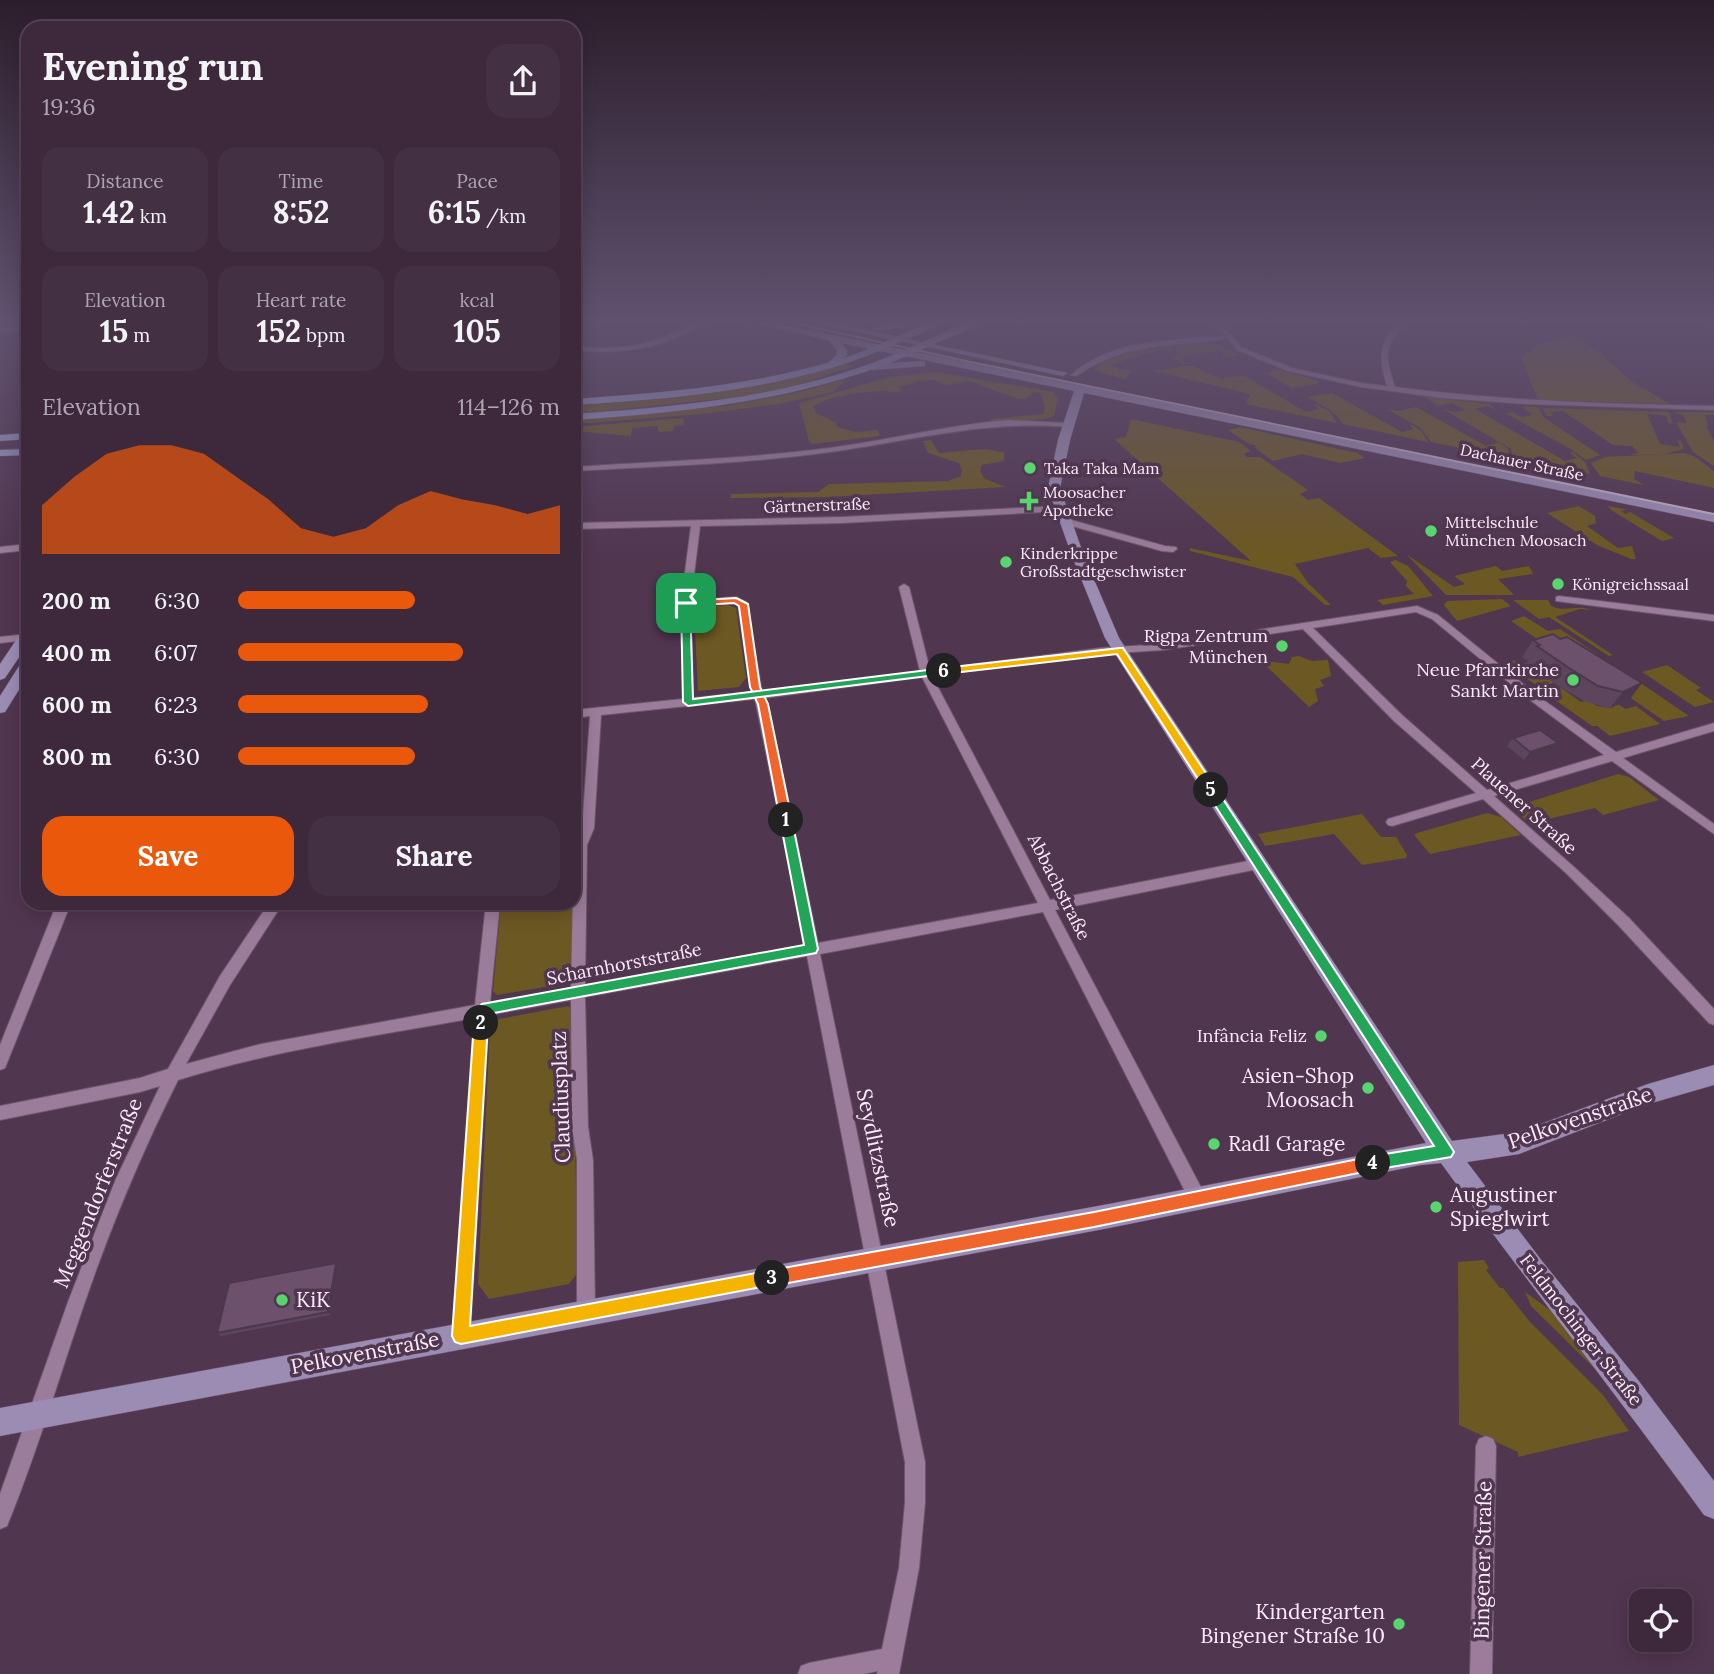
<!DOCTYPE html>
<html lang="en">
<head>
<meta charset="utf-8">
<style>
  body { margin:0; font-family:Lora,serif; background:#443043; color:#f1f3f6; height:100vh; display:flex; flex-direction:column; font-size:26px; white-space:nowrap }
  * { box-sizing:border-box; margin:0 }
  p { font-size:23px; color:#ada6af }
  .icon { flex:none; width:38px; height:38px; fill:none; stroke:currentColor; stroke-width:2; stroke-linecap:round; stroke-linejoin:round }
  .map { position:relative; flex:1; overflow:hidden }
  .side { position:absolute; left:21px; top:21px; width:560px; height:889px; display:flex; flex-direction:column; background:#3d283c; border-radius:21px; box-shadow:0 4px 18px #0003,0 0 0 2px #564456 }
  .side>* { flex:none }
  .tools { position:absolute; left:1629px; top:1589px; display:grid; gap:14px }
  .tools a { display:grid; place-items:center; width:63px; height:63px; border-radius:14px; background:#3d283c; box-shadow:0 4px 18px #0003,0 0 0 2px #564456; font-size:35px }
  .pin { position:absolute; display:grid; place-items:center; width:60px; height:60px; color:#fff; margin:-30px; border-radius:14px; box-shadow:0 4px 10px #0006 }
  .km { position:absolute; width:35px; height:35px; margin:-18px; border-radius:50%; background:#222; color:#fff; font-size:19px; line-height:35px; text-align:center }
  .round { display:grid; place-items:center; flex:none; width:74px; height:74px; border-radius:21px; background:#443043 }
  .head { display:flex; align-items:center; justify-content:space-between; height:119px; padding:0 21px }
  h1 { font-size:38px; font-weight:700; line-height:52px }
  .stats { display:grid; grid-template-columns:repeat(3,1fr); gap:10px; height:119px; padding:7px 21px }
  .stats div { display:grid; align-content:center; border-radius:18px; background:#443043; text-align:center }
  .stats b { font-size:30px; font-weight:700 }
  .stats small { font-size:19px; font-weight:400 }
  .stats p { font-size:19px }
  .chart { height:196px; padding:14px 21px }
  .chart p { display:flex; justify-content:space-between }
  .chart svg { width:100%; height:126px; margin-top:7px; fill:#ea580c; opacity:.7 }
  .action { display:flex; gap:14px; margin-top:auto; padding:14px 21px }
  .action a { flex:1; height:80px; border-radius:21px; background:#ea580c; color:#fff; font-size:28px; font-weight:700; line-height:80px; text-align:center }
  .action a+a { background:#443043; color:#f1f3f6 }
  ul { padding:0 21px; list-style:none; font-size:23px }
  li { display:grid; grid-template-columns:112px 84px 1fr; align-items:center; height:52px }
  li i { height:18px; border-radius:9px; background:#ea580c }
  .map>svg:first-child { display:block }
</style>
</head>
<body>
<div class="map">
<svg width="1714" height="1674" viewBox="0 0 1714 1674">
  <rect width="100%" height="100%" fill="#513650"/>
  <g fill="#6c5823">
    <polygon points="1572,336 1600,353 1631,381 1670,404 1538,400 1521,358 1540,344"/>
    <polygon points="1203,343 1218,345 1241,355 1223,358 1221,357 1227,355 1220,350 1178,357 1184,363 1197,362 1184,364 1172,358 1180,355 1174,346"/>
    <path d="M1169 346 1173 350 1162 349 1110 365 1120 370H1132L1125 379 1093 370C1115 353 1142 349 1169 346Z"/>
    <path d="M846 363 854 366 788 388 747 396 574 414V406C666 399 757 392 846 363Z"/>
    <polygon points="1191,365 1221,379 1243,375 1306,412 1319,409 1314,405 1317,405 1330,412 1337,423 1246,404 1250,394 1154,371"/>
    <polygon points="1276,369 1319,381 1317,384 1292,388 1267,374"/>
    <path d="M936 372 1054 392 1058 398 1054 416 1046 419 992 422 991 419 1043 414 1045 407 1041 394 1034 392 1026 399H1019L969 381 944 385 935 380 919 381 899 387 901 391C892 394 887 389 879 391 858 393 831 395 813 407L816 413 836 422 837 427 856 432 878 430 880 436 812 444 809 441 799 403 890 377Z"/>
    <polygon points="847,379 833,392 779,404 702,414 574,424 574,420 726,406 803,391"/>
    <polygon points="1332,393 1402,432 1414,429 1410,425 1413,425 1422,432 1428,442 1343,424 1333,412 1308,397"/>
    <polygon points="1425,397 1490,404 1495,409 1487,406 1475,409 1565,461 1577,458 1570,453 1573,452 1585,462 1590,474 1513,459 1511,449 1443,409 1455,412 1466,410 1452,403 1438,406"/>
    <polygon points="1524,406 1538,407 1543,417 1600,455 1586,460 1569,448 1505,413 1512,412 1522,417 1532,415 1524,409"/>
    <polygon points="1416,407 1486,446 1498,443 1494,439 1508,449 1509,458 1431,442 1421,428 1387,409 1398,411"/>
    <polygon points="1543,408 1669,412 1673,424 1669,423 1666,416 1647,414 1660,444 1680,447 1677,440 1681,441 1684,449 1664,454 1633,455 1631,454 1639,453 1632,446 1613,445 1563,411 1550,412 1554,416 1547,416"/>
    <polygon points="1672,412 1714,412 1714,415 1705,415 1708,425 1706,426 1714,441 1714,466 1693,452 1676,422 1687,423 1683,415"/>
    <polygon points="683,418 684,425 674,426 673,431 659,432 657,426 632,428 631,436 574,431 574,427"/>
    <polygon points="1131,419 1239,442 1251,451 1244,454 1247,457 1260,457 1308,490 1300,494 1308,500 1319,498 1398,556 1381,558 1368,548 1295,564 1308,583 1331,605 1325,605 1293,577 1190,551 1190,548 1251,561 1114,439 1126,437"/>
    <polygon points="1240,427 1357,453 1365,458 1340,463 1302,454 1273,461 1254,447 1258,446 1249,444 1228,430"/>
    <polygon points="931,440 939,453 984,449 1004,452 1004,461 982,465 980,471 985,479 1006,487 826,497 730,498 731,494 818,492 829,484 948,481 961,476 962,470 959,463 928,453 923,441"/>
    <polygon points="1684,453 1694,456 1714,471 1714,488 1635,471 1634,479 1644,485 1600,476 1591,463 1605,457"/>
    <polygon points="1579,506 1595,516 1596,523 1587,526 1618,548 1632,546 1636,559 1631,559 1597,545 1547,513"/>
    <polygon points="1608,506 1624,509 1627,510 1621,511 1625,514 1630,512 1674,538 1662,541 1611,510"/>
    <polygon points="1406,554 1454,587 1465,584 1454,576 1496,566 1502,571 1529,566 1533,574 1498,579 1514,595 1446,595"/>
    <polygon points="1395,560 1408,566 1433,596 1383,605 1377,600 1414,594 1406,586 1407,581 1390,562"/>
    <polygon points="1502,599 1511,606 1457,621 1444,605 1447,601"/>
    <path d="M1513 600H1548L1551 606C1565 613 1577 604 1591 610L1580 609 1555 617 1613 655 1609 656 1549 617 1539 619Z"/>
    <polygon points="727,605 736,608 746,678 739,687 698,691 694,611 702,607"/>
    <polygon points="1524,616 1548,631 1560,629 1610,663 1549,647 1511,621"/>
    <polygon points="1299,656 1312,661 1328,660 1331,676 1320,680 1324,686 1315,689 1318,701 1309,707 1260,660 1289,664 1292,657"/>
    <polygon points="1514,660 1520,664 1526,663 1554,683 1538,687 1506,662"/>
    <polygon points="1667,665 1701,688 1696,690 1714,702 1695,707 1642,672"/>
    <polygon points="1618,669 1620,669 1689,716 1664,721 1599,676"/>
    <polygon points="1560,687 1581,702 1588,700 1597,706 1612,708 1616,703 1626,709 1636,706 1660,724 1610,736 1597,726 1592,726 1544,692"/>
    <polygon points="1618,774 1629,777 1659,800 1603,815 1595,808 1535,822 1525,820 1517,811 1517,806"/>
    <polygon points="1487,813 1501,817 1521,835 1430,854 1414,835 1417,833"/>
    <polygon points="1362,814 1381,837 1396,837 1407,855 1406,858 1362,865 1334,834 1265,846 1258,834"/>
    <polygon points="501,903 573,903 570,980 568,983 497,995 493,991"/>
    <polygon points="568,1006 572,1010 578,1272 569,1284 489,1299 478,1284 490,1025 494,1020"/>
    <polygon points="1484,1260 1489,1268 1486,1270 1500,1288 1503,1288 1530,1322 1603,1395 1629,1431 1518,1457 1518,1452 1459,1425 1458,1262"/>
    <polygon points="1525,1292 1550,1310 1596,1370 1531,1306"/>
  </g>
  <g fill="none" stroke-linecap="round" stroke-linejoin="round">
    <g stroke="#6d566c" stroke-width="2">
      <g id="street">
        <path d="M701 320H708C669 349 621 355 574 350V346C625 352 656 344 701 320Z"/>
        <path d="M1213 320H1219L1241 347 1292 368 1361 383 1387 386C1378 357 1378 341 1402 320H1408C1385 346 1383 352 1395 387 1501 401 1607 404 1714 406V410L1527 404 1442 398 1361 387 1288 371 1237 350Z"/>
        <polygon points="1705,320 1714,321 1714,326"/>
        <polygon points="28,326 28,330 0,332 0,328"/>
        <path d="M1223 336 1226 338 1225 339C1168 348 1128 341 1076 376L1071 375C1111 339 1172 340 1223 336Z"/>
        <path d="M1008 420 1068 423 1072 425 1068 427C983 420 912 441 830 452 745 464 659 466 574 471V467C659 461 745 459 829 448 889 440 948 425 1008 420Z"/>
        <path d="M1060 506 1063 507V511L842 523 700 526 691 600 736 597 746 602 762 691 920 671 899 587 904 584 909 587 930 670 1101 648 1163 644 1417 606 1438 615 1538 696 1616 752 1714 723V731L1623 758 1714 824V834L1612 761 1494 796 1574 867 1629 918 1714 1009V1025L1709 1023 1619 926 1566 873 1483 799 1392 826 1388 825 1386 822 1388 819 1476 793 1394 721 1303 629 1163 650 1101 654 932 676 1050 900 1258 859 1262 861 1264 864 1262 867 1258 869 1055 910 1204 1193 1206 1199 1204 1205 1198 1207 1192 1205 1043 912 820 954 925 1462V1503L919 1568 899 1674H877L878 1671 864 1674H798L801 1666 809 1663 882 1649 899 1568 905 1503V1462L807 956 585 997 588 1127 593 1160 595 1313 592 1319 586 1322 580 1319 577 1313V1160L572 1127 571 1000 489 1015 470 1336 467 1342 461 1345 455 1342 452 1336 474 1018C375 1036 274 1050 178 1080 148 1140 121 1202 98 1265 66 1352 42 1441 7 1526L0 1529V1494L68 1302 115 1181 160 1086 140 1092 0 1120V1106L140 1078 168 1069 220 976 269 903H283L230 985 186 1064 261 1044 475 1005 486 903H500L490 1003 571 988 574 841H576L582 828 590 716 574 718V710L683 699 681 603 691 526 574 529V523L842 517ZM734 603 738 605 750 687 752 692 693 698 691 606ZM1416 612 1432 619 1530 700 1604 755 1487 790 1402 715 1313 628ZM922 677 1038 903 818 943 768 704 765 698ZM755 699 805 945 585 985 587 845 594 828 601 715Z"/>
        <polygon points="1064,518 1165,546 1176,547 1177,549 1173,552 1162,551 1061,523 1061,519"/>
        <polygon points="28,544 28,550 0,553 0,547"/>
        <polygon points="1559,596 1714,615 1714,621 1556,601 1556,597"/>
        <polygon points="28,634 28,640 0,643 0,637"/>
        <polygon points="57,903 71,903 5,1068 0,1070 0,1045"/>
        <polygon points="1486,1436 1493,1439 1496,1446 1492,1674 1470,1674 1476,1446 1479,1439"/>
      </g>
    </g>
    <g stroke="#6d566c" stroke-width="1">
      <g id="secondary">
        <path d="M742 320H758L1714 514V522L1084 393 1070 440 1060 488 1084 556 1119 638 1452 1141 1519 1132 1648 1084 1714 1065V1085L1648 1104 1519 1154 1467 1162 1542 1261 1638 1380 1714 1481V1519L1704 1515C1618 1396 1527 1282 1441 1163L1420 1165 1109 1228 0 1436V1408L1109 1204 1426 1143 1105 638 1072 556 1048 488 1058 440 1074 391 841 343 847 350V355L832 367 827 364 837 354V350L828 340Z"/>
        <polygon points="802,320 819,320 1068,373 1063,376"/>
        <polygon points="931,320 941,322 877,331 872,328"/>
        <polygon points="922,361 925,362 925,366 873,370 868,367 873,364"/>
        <polygon points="28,629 28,644 5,678 0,680 0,664 23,630"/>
        <polygon points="28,658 28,675 5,712 0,713 0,696 23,660"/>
      </g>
    </g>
    <g stroke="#6d566c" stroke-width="1">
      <g id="primary">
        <path d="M934 320H946C932 330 913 336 898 343 797 389 683 398 574 405V399C667 393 761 385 850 356 879 346 906 332 934 320Z"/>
        <path d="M971 320H983C968 331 947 338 930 346 817 398 696 412 574 420V414C670 407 767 399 858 368 897 355 934 337 971 320Z"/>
        <polygon points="28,433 28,439 0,441 0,435"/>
        <polygon points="28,449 28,455 0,456 0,450"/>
      </g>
    </g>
    <use href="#street" fill="#9b7c9a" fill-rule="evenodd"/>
    <use href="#secondary" fill="#9a8cb3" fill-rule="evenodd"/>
    <use href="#primary" fill="#999ccb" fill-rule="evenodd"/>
    <polyline stroke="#c4afc3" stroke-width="2" points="780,320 966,361 1714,514"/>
  </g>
  <g fill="#5d455d">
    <polygon points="1560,639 1642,683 1629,700 1610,708 1586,702 1557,685 1526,663 1528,661 1522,657 1533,640"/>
    <polygon points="1513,738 1558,743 1552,752 1524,760 1507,746"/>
    <polygon points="339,1266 331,1315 221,1336 217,1333"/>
  </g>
  <g fill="#4c384c">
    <polygon points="1642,683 1629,700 1610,708 1623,692"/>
    <polygon points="1558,743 1552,752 1524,760 1530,752"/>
    <polygon points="336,1263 339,1266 331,1315 328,1312"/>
  </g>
  <g fill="#6c506c" stroke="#4c384c" stroke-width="2">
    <polygon points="1553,634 1560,639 1567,637 1642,683 1623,692 1598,686 1569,668 1537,646 1540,645 1533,640"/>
    <polygon points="1540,730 1558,743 1530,752 1513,738"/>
    <polygon points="336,1263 328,1312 217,1333 229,1283"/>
  </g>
  <linearGradient id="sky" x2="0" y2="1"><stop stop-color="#2d1e2c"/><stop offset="0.58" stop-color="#5f526f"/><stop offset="1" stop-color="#5f526f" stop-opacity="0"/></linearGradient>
  <rect width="1714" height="554" fill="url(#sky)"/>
  <polygon fill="#f0652b" stroke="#fff" stroke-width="2" points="736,598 748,604 760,687 768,704 792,820 786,824 780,820 758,704 750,687 739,606 734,603 686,606 681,603 686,601"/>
  <polygon fill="#22a559" stroke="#fff" stroke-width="2" points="786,816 792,820 818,949 816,953 488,1014 486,1027 476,1027 476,1010 482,1004 804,945 780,820"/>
  <polygon fill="#f5b400" stroke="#fff" stroke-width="2" points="481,1017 488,1023 470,1326 772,1270 777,1272 780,1278 777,1284 461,1344 455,1342 452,1336 474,1023"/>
  <polygon fill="#f0652b" stroke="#fff" stroke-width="2" points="1373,1156 1378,1158 1380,1163 1378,1168 1373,1170 1094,1227 772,1286 766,1284 764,1278 766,1272 772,1270 1094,1212"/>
  <polygon fill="#22a559" stroke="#fff" stroke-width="2" points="1211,786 1215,787 1451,1147 1454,1152 1451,1157 1373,1170 1368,1168 1365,1163 1368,1158 1373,1156 1434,1146 1207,793 1207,787"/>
  <polygon fill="#f5b400" stroke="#fff" stroke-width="2" points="1120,648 1123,648 1215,787 1215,793 1207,793 1117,654 944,674 939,671 944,668"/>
  <polygon fill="#22a559" stroke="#fff" stroke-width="2" points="686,601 690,603 693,699 944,668 949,671 944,674 688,706 683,702 681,603"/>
  <g fill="#59d56f" stroke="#513650" stroke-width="2.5">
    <circle cx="1030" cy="468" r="7"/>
    <path d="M1025.5 490.5h7v7h7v7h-7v7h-7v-7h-7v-7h7z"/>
    <circle cx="1431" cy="531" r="7"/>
    <circle cx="1006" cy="562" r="7"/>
    <circle cx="1558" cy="584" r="7"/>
    <circle cx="1282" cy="646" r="7"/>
    <circle cx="1573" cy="680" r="7"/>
    <circle cx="1321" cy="1036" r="7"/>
    <circle cx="1368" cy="1088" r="7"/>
    <circle cx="1214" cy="1144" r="7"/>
    <circle cx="1436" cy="1207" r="7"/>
    <circle cx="282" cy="1300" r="7"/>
    <circle cx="1399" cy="1624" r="7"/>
  </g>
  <g text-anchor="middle" stroke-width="7" stroke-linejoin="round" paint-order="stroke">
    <g font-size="16" fill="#fcebfb" stroke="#513650">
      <text transform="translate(1522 462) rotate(12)" y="6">Dachauer Straße</text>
      <text transform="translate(817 505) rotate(-2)" y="6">Gärtnerstraße</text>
    </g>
    <g font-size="16" fill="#fcebfb" stroke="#513650" text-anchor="start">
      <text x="1044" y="474">Taka Taka Mam</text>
      <text x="1043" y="498">Moosacher<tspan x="1043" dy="18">Apotheke</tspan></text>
      <text x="1445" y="528">Mittelschule<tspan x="1445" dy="18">München Moosach</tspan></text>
      <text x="1020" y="559">Kinderkrippe<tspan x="1020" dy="18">Großstadtgeschwister</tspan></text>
      <text x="1572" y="590">Königreichssaal</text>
    </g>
    <g font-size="18" fill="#fcebfb" stroke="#513650" text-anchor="end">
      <text x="1268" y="642">Rigpa Zentrum<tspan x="1268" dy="21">München</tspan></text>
      <text x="1559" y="676">Neue Pfarrkirche<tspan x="1559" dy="21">Sankt Martin</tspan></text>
      <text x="1307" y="1042">Infância Feliz</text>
    </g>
    <g font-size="18" fill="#fcebfb" stroke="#513650">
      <text transform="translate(1524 806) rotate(42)" y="6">Plauener Straße</text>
      <text transform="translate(1059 887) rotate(63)" y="6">Abbachstraße</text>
      <text transform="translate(624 964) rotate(-11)" y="6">Scharnhorststraße</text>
      <text transform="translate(1581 1330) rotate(52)" y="6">Feldmochinger Straße</text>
    </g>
    <g font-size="21" fill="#fcebfb" stroke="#513650" text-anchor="start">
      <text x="1354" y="1083" text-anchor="end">Asien-Shop<tspan x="1354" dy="24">Moosach</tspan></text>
      <text x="1228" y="1151">Radl Garage</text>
      <text x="1450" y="1202">Augustiner<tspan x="1450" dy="24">Spieglwirt</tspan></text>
      <text x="296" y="1307">KiK</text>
      <text x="1385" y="1619" text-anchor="end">Kindergarten<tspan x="1385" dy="24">Bingener Straße 10</tspan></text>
    </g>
    <g font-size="21" fill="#fcebfb" stroke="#513650">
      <text transform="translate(561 1097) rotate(-92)" y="7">Claudiusplatz</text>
      <text transform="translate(1580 1118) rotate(-19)" y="7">Pelkovenstraße</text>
      <text transform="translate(878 1158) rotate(78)" y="7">Seydlitzstraße</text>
      <text transform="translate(98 1193) rotate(-68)" y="7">Meggendorferstraße</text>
      <text transform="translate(365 1353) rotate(-11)" y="7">Pelkovenstraße</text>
      <text transform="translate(1483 1560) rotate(-89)" y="7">Bingener Straße</text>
    </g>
  </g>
</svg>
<div class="tools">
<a><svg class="icon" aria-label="locate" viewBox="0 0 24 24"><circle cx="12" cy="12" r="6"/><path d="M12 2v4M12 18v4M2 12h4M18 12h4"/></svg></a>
</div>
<div class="pin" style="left:686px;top:603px;background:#1e9e55"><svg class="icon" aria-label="arrive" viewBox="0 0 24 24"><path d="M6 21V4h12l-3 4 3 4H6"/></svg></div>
<b class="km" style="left:786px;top:820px">1</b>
<b class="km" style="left:481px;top:1023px">2</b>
<b class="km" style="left:772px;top:1278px">3</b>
<b class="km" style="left:1373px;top:1163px">4</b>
<b class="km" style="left:1211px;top:790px">5</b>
<b class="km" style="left:944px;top:671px">6</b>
<section class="side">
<div class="head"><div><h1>Evening run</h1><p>19:36</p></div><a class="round"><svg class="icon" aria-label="share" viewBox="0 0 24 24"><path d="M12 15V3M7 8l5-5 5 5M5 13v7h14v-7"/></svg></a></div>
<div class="stats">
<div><p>Distance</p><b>1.42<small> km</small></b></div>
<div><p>Time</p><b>8:52</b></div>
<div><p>Pace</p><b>6:15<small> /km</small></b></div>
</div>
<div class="stats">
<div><p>Elevation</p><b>15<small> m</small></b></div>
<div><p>Heart rate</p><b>152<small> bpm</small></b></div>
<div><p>kcal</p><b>105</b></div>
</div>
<div class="chart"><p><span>Elevation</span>114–126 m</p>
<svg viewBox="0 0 160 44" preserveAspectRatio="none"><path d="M0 44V27L10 17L20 9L30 6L40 6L50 9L60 17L70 25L80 35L90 38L100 35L110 27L120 22L130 25L140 27L150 30L160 27V44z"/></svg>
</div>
<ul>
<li><b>200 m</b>6:30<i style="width:55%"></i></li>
<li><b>400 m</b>6:07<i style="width:70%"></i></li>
<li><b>600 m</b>6:23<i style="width:59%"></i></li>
<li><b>800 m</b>6:30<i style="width:55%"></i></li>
</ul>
<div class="action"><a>Save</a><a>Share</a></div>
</section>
</div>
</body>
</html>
